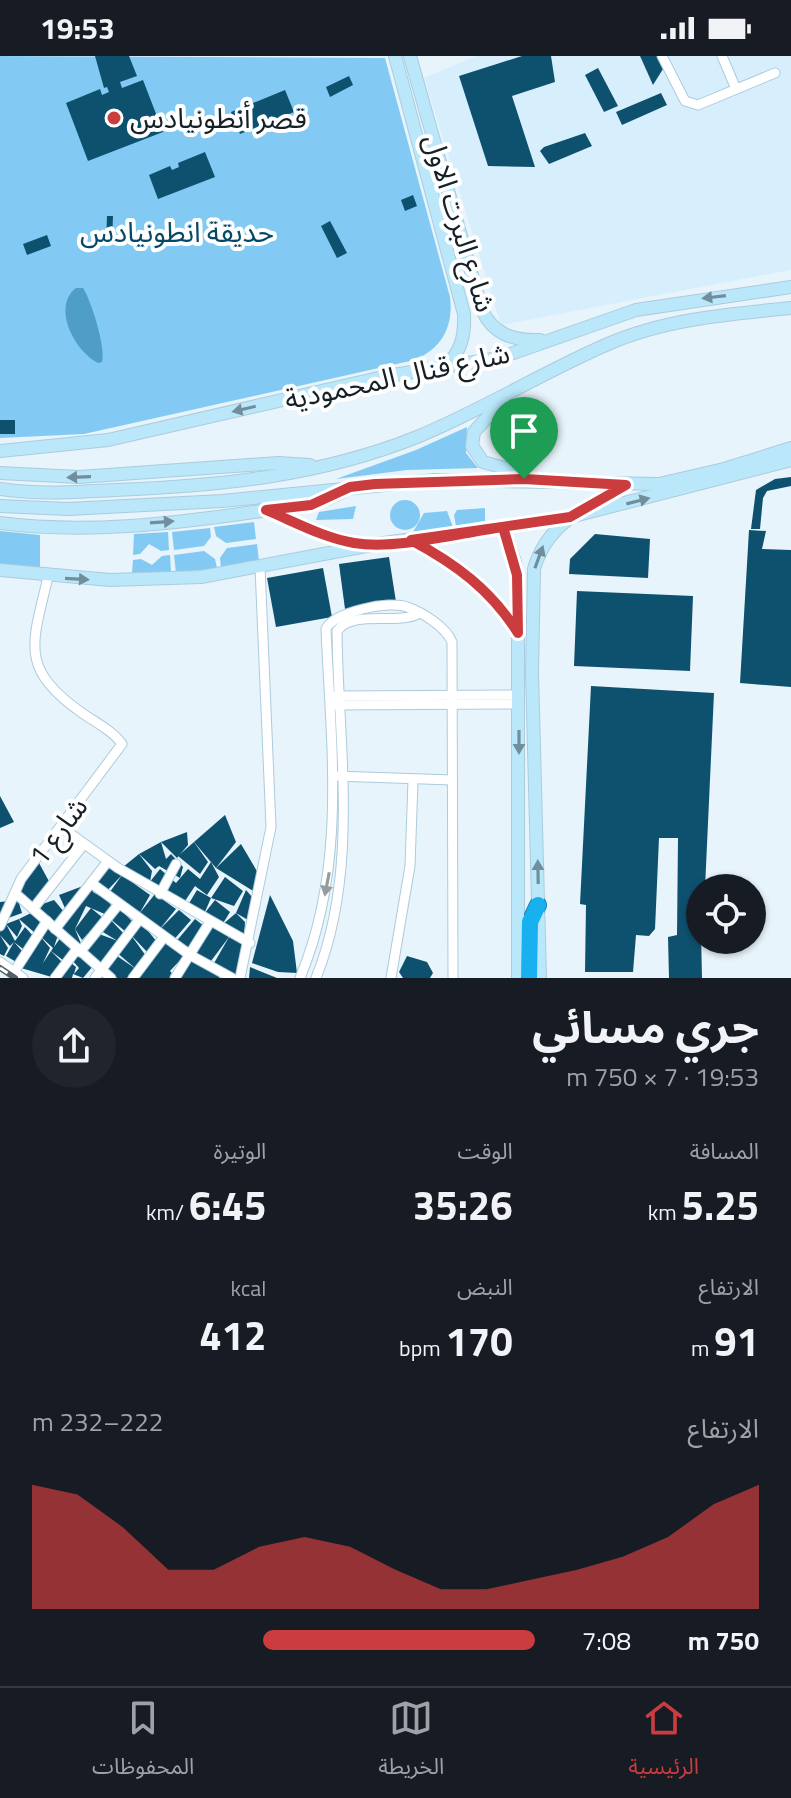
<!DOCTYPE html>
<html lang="ar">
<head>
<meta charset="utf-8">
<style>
  body { margin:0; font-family:"Titillium Web","Noto Sans Arabic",sans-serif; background:#20242c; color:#f1f3f6; direction:rtl; height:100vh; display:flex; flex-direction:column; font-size:30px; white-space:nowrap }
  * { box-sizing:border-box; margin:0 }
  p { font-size:26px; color:#9ea1a6 }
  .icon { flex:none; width:44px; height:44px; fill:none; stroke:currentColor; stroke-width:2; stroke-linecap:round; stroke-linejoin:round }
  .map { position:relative; height:922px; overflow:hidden; direction:ltr }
  .sheet { display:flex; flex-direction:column; background:#171b24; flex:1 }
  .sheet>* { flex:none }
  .fabs { position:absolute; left:686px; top:818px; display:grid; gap:16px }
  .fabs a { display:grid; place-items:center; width:80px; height:80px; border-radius:50%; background:#171b24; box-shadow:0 2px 6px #0004; font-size:40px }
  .pin { position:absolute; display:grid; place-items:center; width:68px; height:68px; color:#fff; margin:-82px -34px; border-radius:50% 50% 50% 0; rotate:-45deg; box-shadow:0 0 8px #0007 }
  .pin .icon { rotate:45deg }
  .round { display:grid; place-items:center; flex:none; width:84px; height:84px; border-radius:42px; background:#20242c }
  .overview { display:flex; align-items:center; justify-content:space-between; height:136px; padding:0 32px }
  h1 { font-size:44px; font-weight:700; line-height:60px }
  .figures { display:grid; grid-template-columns:repeat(3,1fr); gap:12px; height:136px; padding:8px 32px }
  .figures div { display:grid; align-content:center }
  .figures b { font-size:40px; font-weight:700 }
  .figures small { font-size:22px; font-weight:400 }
  .figures p { font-size:22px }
  .chart { height:224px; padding:16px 32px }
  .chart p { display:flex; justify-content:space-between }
  .chart svg { width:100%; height:144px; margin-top:8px; fill:#cb3c3f; opacity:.7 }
  ul { padding:0 32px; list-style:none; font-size:26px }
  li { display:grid; grid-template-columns:128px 96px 1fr; align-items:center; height:60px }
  li i { height:20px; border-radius:10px; background:#cb3c3f }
  .status { display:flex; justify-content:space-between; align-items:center; height:56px; padding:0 40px; background:#171b24; direction:ltr }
  .status svg { height:22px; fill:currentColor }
  .menu { display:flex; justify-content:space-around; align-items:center; height:112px; border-top:2px solid #363941; background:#171b24; font-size:22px; color:#9ea1a6 }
  .menu a { display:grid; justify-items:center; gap:4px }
  .menu .current { color:#cb3c3f }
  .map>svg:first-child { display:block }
</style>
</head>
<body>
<div class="status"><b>19:53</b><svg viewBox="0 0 49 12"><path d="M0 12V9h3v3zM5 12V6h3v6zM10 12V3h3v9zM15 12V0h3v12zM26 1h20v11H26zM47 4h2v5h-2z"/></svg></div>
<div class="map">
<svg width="791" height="922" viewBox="0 0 791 922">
  <rect width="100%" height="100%" fill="#e7f4fb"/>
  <polygon fill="#d7effd" points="476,0 791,0 791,214 501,269 424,22"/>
  <g fill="#82caf3">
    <path d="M0 0 385 2 450 241C454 272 440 296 410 305L84 378 0 382Z"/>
    <polygon points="467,371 466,397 478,412 407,414 336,423 416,394"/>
    <circle cx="405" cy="459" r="15"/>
    <polygon points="356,450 353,463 316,464 319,456"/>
    <polygon points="485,452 485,465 456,470 454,459 457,454"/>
    <polygon points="447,455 453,471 413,476 424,457"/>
    <polygon points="254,466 256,483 226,487 216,480 214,471"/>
    <polygon points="210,472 211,481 204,490 174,494 172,476"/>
    <polygon points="0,475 40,479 40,514 0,509"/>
    <polygon points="168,476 169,494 161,495 149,488 140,498 133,499 134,478"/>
    <polygon points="257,488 259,505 221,512 220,502 227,492"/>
    <polygon points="204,495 215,503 217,512 176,517 174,499"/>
    <polygon points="170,499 171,516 132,517 133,504 141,503 152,509 162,500"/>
  </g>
  <path fill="#4f9ec8" d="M76 232H83C91 244 106 292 102 306L98 307C75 296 51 251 76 232Z"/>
  <g fill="#0e516f">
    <polygon points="95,0 129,0 137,20 120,26 122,32 143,24 163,76 88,105 66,47 100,33 102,39 109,36 107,31 104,32"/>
    <polygon points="522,0 551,0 555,26 512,40 535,111 488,110 459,20"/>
    <polygon points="640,0 657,0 663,13 653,29"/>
    <polygon points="598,12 618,50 604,56 585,19"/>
    <polygon points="349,20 353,29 330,41 326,31"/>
    <polygon points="285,34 294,56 240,78 231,56"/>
    <polygon points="661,37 667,49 622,69 616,56"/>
    <polygon points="585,77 592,90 549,108 540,95 544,91"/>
    <polygon points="205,96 215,121 158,143 149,119 170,110 172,114 179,111 178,107"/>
    <polygon points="413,139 417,150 405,155 401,144"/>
    <polygon points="107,160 113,160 112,187 106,187"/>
    <polygon points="330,165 347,197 337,202 321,170"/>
    <polygon points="47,179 51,190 27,199 23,188"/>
    <rect x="0" y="364" width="15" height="14"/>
    <polygon points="791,421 791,430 767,435 763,442 760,473 751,473 756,434 775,423"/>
    <polygon points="749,474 766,475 762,493 791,494 791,631 740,627"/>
    <polygon points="595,478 650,483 648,522 569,518 570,503"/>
    <polygon points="389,501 396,546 345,553 339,508"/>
    <polygon points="323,512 332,561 276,571 267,522"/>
    <polygon points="577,535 693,540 690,615 574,610"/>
    <polygon points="591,630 714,637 705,832 700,832 702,922 669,922 668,881 677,879 678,782 659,782 655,873 649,880 636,879 633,916 585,916 586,849 580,848"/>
    <polygon points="0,740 14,766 0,772"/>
    <polygon points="225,759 236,786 216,812 194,786"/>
    <polygon points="187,776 188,789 177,802 161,786"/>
    <polygon points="161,786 166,803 171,798 183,811 180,822 159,810 155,813 139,798"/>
    <polygon points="194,786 208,806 200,818 178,800"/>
    <polygon points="241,788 258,817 258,838 216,812"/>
    <polygon points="139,798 152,815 149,831 123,811"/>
    <polygon points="211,806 219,821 207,839 195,830 183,848 149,827 160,813 176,827 188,813 200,823"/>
    <polygon points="39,807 51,829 31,848 18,835"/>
    <polygon points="111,811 122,819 104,838 93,825"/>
    <polygon points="122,819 150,839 137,862 107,840"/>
    <polygon points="225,821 243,835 234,850 211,842"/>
    <polygon points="91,827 93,836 100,840 104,838 114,854 107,859 86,850 75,873 82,890 77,893 59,871 69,861 59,839"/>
    <polygon points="197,834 211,842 204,858 188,849"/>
    <polygon points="246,834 253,842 248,864 236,857"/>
    <polygon points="155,838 176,853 159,874 139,858"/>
    <polygon points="270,839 293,885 297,917 278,916 252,907"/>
    <polygon points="18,844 22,857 0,865 0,846"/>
    <polygon points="54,844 65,857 52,870 34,851"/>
    <polygon points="215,844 230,856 222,869 204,858"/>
    <polygon points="91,852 103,862 82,884 75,873"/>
    <polygon points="120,853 132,865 126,876 108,861"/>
    <polygon points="179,854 191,864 171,887 184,900 170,915 176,922 136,922 167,882 159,874"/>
    <polygon points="35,855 41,867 35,877 19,863"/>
    <polygon points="236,857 245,866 244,885 222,869"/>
    <polygon points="108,861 125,879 121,887 98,873"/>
    <polygon points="19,863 22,870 17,881 6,868"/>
    <polygon points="195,863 204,870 192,895 174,888"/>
    <polygon points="140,865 157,886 153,887 149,898 132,880"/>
    <polygon points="6,868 15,885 25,871 34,881 27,896 14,886 23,896 18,907 6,900 14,886 10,890 0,879 8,892 4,900 0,898 0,873"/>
    <polygon points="47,869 58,879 54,891 61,881 73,893 64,905 51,895 53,892 40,880"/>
    <polygon points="214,869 229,881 208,909 190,899"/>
    <polygon points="99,878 118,885 102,908 87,895"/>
    <polygon points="131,879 146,900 136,913 115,895"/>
    <polygon points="40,880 50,892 43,907 51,895 63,907 55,922 21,912"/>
    <polygon points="229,881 247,888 237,922 213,909"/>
    <polygon points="78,897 93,910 83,922 73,918 72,922 58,922 71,907 76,911 74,918 79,912 72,904"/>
    <polygon points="117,900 136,913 127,922 117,922 106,912"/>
    <polygon points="407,900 427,906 433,917 430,922 403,922 399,916"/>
    <polygon points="193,903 220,919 219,922 179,922"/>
    <polygon points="250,911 277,922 249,922"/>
  </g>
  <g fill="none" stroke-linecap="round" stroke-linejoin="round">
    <g stroke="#accbdd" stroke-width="11">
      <g id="street">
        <polyline points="662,0 685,45 698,49 775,17"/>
        <polyline points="722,0 736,33"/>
        <polyline points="334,640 519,639"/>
        <polyline points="333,649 519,648"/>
        <polyline points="335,720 452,724"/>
        <polyline points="61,771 118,812 250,887"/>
        <polyline points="91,827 190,899 232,922"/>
        <polyline points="15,837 111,922"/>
        <polyline points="160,838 176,808"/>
        <polyline points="33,853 84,788"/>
        <path d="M0 870 21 823 122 688C113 675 95 666 82 657 19 612 32 589 48 521"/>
        <polyline points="55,873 108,805"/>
        <polyline points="80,896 118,849"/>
        <polyline points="0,906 23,922"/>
        <polyline points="14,916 47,865"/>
        <polyline points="55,922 77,893"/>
        <polyline points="95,922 139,864"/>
        <polyline points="133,922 164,881"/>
        <polyline points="175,922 210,866"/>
        <polyline points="240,922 271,771 260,511"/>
        <path d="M300 922C347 810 331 691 326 573 333 556 390 544 407 551 422 556 446 571 452 586L453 922"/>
        <path d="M316 922C360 813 338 689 337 575 353 553 396 569 418 558"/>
        <polyline points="391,922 410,810 413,724"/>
      </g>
    </g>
    <g stroke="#accbdd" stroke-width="14">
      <g id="secondary">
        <path d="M395 0 464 258C465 281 461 296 444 312"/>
        <path d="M410 0 482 254C493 278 513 285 540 284"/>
        <polyline points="503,344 474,376 472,390 483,406 512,414 524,423"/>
        <polyline points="0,395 108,384 387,320 499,302 636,254 791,231"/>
        <polyline points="0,417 79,421 278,407 310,409"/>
        <path d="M0 433C38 439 77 436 115 434 219 430 320 420 417 381 483 354 543 316 608 288 665 263 730 258 791 252"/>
        <polyline points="0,450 68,453 222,445 435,424 659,428 724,413 791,392"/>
        <polyline points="269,456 327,480 361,488"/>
        <path d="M0 467C83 478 171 468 254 456 285 452 315 451 344 435"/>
        <polyline points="503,471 515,506 518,531 518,922"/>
        <path d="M411 484C456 507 490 534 518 577"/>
        <polyline points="0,514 110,524 201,521 377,488 570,461 791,404"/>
        <path d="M540 922 532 616 534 513C547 467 585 452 624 430"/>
      </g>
    </g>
    <g stroke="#177faa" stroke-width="18">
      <polyline id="highway" points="529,922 530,866 538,849"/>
    </g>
    <use href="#street" stroke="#fff" stroke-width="9"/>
    <use href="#secondary" stroke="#bae8fa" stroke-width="12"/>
    <use href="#highway" stroke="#18b1f0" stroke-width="16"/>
    <g stroke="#525f65" stroke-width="6">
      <polyline id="rail" points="0,912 15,922"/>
    </g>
    <use href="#rail" stroke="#fff" stroke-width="3" stroke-dasharray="9" stroke-linecap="butt"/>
  </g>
  <defs><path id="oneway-solid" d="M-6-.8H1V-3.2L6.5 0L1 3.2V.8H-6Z" transform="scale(2)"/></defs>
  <g fill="#708e9b">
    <use href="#oneway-solid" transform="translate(714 241) rotate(173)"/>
    <use href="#oneway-solid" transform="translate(244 353) rotate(167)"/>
    <use href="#oneway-solid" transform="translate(79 421) rotate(178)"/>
    <use href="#oneway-solid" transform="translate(638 445) rotate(-14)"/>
    <use href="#oneway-solid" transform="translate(162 466) rotate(-4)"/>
    <use href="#oneway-solid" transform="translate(539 501) rotate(-70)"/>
    <use href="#oneway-solid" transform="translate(77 523) rotate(3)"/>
    <use href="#oneway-solid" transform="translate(519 686) rotate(90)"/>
    <use href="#oneway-solid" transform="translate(538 816) rotate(-91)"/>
  </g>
  <use fill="#969b9e" href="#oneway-solid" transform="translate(327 828) rotate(101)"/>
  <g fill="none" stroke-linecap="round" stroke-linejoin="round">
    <g stroke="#fff" stroke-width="16">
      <path id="route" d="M524 423 626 429 570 461 411 484C456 508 491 534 518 577L517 519 503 471C459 477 397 494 354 487 324 482 295 466 266 454L311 449 350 431 375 428 524 423"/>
    </g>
    <use href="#route" stroke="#cb3c3f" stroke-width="10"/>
  </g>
  <circle fill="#cb3c3f" stroke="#fff" stroke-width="3" cx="114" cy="62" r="8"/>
  <g text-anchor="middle" stroke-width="8" stroke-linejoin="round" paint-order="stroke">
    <g font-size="28" fill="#152127" stroke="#fff" text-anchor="start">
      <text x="130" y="72">قصر أنطونيادس</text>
    </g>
    <g font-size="28" fill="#152127" stroke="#fff">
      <text transform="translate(460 167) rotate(73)" y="10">شارع البرت الاول</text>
      <text transform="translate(397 320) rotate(-12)" y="10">شارع قنال المحمودية</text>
      <text transform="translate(58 775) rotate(-53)" y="10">شارع 1</text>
    </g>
    <g font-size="28" fill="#054966" stroke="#fff">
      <text x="177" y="186">حديقة انطونيادس</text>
    </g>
  </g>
</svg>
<div class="fabs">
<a><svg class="icon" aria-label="locate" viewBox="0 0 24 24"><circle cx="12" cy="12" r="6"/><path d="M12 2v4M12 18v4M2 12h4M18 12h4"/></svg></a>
</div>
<div class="pin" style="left:524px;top:423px;background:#1e9e55"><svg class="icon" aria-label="arrive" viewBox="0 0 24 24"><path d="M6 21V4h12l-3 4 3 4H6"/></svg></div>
</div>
<section class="sheet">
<div class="overview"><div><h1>جري مسائي</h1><p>19:53 · 7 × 750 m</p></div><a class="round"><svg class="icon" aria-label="share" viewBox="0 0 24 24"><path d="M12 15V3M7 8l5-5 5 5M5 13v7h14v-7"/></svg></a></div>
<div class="figures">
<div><p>المسافة</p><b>5.25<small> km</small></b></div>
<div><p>الوقت</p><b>35:26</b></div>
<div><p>الوتيرة</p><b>6:45<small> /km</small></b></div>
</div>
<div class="figures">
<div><p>الارتفاع</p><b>91<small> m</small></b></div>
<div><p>النبض</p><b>170<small> bpm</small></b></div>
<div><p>kcal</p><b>412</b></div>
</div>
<div class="chart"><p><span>الارتفاع</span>222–232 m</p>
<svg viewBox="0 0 160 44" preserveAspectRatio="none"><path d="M0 44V6L10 9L20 19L30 32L40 32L50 25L60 22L70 25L80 32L90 38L100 38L110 35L120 32L130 28L140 22L150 12L160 6V44z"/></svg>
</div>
<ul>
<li><b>750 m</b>7:08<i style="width:54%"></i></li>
</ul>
</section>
<nav class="menu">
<a class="current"><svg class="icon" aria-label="home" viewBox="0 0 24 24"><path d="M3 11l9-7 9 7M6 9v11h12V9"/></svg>الرئيسية</a>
<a><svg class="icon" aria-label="map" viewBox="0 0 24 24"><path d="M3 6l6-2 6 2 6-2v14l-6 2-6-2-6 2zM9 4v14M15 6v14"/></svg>الخريطة</a>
<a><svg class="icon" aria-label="saved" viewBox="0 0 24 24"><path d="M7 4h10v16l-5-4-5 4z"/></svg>المحفوظات</a>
</nav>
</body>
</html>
